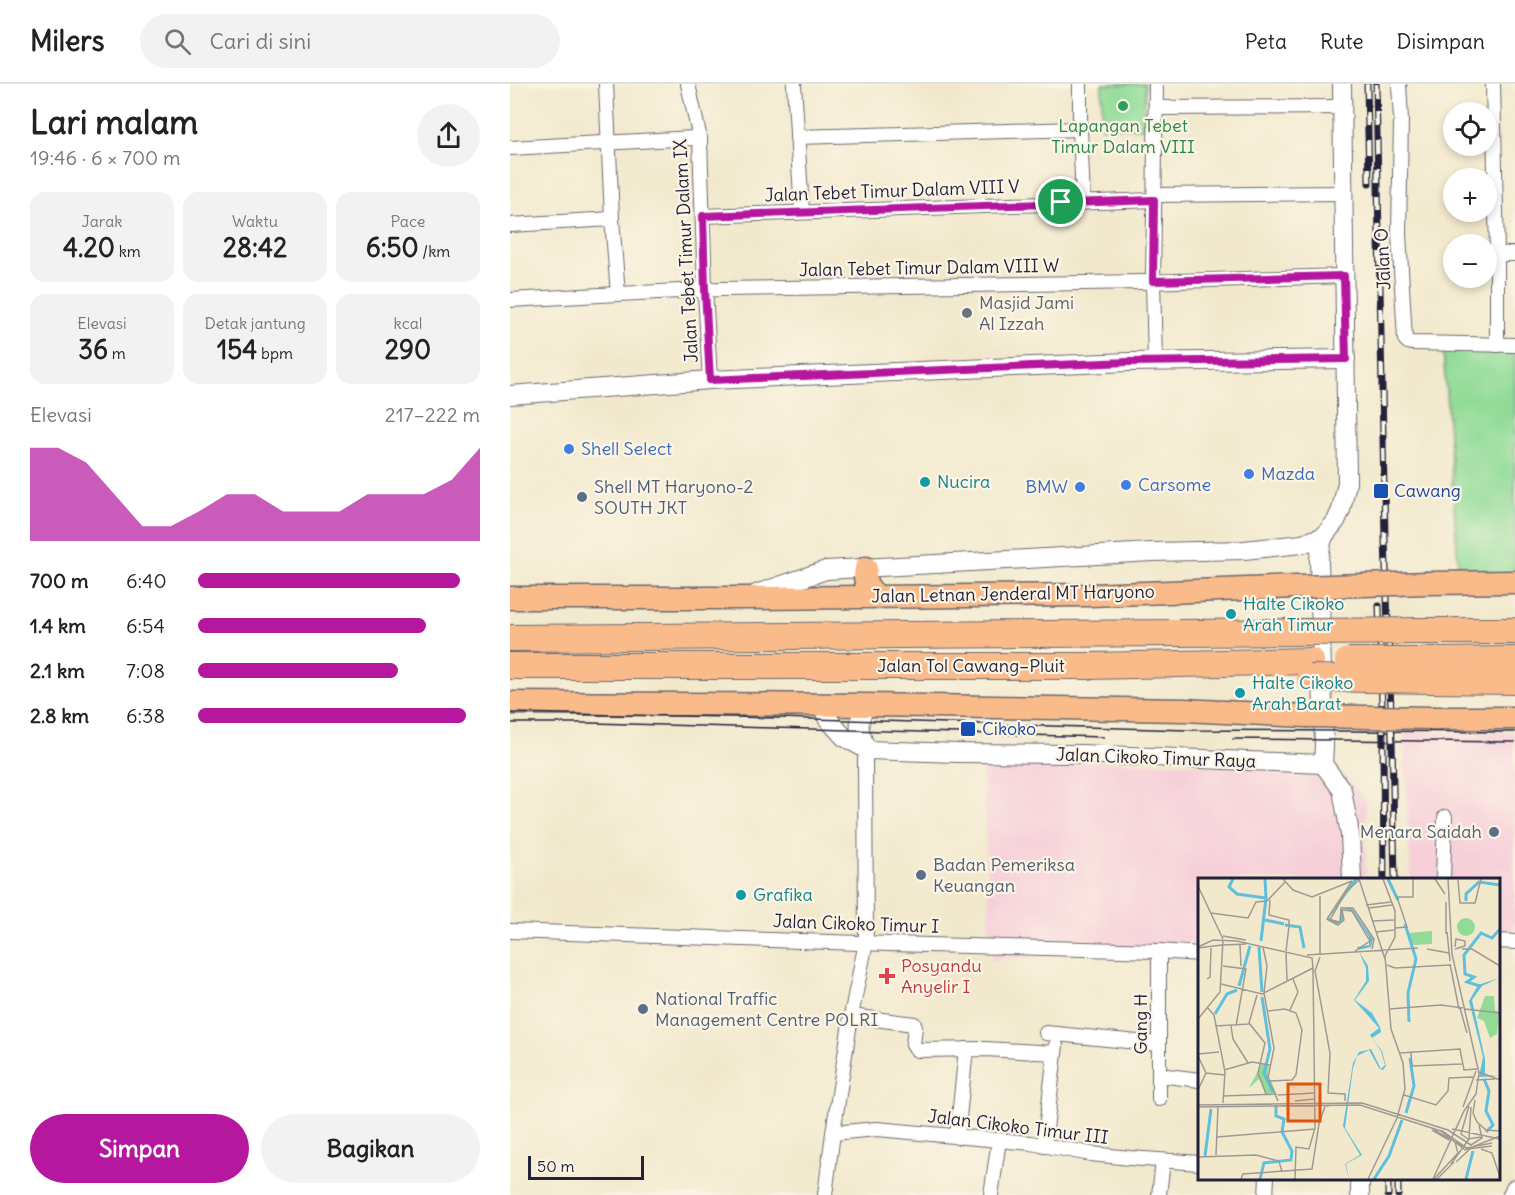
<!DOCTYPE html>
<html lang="id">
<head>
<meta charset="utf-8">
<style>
  body { margin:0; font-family:Delius,sans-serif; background:#f2f2f2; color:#222; height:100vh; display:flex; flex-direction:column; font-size:22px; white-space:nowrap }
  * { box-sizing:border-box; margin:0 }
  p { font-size:20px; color:#767676 }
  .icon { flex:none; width:33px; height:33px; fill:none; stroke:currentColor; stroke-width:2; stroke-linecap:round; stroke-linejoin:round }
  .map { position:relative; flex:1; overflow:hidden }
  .drawer { display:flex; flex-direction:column; background:#fff; width:510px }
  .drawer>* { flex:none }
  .buttons { position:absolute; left:933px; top:18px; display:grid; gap:12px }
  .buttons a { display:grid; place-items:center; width:54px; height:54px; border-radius:50%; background:#fff; box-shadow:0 3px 9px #0003; font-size:30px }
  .scale { position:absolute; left:18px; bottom:15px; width:116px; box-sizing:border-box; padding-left:6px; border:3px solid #22223b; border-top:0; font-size:16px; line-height:21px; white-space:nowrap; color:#22223b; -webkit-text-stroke:4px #fcf5e5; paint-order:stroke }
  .pin { position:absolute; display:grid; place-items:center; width:51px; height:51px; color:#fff; margin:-26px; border:3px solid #fff; border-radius:50%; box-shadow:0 2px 6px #0007 }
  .round { display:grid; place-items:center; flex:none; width:63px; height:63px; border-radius:32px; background:#f2f2f2 }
  .overview { display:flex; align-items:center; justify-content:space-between; height:102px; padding:0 30px }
  h1 { font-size:33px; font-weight:700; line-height:45px }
  .metrics { display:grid; grid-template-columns:repeat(3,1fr); gap:9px; height:102px; padding:6px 30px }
  .metrics div { display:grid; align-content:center; border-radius:15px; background:#f2f2f2; text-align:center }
  .metrics b { font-size:26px; font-weight:700 }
  .metrics small { font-size:16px; font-weight:400 }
  .metrics p { font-size:16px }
  .chart { height:168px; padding:12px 30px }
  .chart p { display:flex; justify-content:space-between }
  .chart svg { width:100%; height:108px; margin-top:6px; fill:#b5179e; opacity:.7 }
  .primary-button { display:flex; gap:12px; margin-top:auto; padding:12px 30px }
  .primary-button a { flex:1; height:69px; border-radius:36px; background:#b5179e; color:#fff; font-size:24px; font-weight:700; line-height:69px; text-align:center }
  .primary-button a+a { background:#f2f2f2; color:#222 }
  ul { padding:0 30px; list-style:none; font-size:20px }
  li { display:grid; grid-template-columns:96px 72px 1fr; align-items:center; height:45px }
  li i { height:15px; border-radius:8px; background:#b5179e }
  header { display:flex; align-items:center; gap:36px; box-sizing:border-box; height:84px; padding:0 30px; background:#fff; border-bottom:2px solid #e0e0e0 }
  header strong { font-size:28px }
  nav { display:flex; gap:33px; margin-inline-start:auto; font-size:21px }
  .search { width:420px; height:54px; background:#f2f2f2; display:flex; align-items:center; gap:15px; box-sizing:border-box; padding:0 21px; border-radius:33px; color:#767676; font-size:22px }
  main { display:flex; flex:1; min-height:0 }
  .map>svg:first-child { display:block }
</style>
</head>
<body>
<header>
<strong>Milers</strong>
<div class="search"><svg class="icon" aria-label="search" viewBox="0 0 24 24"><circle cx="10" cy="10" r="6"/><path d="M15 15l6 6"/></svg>Cari di sini</div>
<nav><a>Peta</a><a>Rute</a><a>Disimpan</a></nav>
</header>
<main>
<section class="drawer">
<div class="overview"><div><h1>Lari malam</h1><p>19:46 · 6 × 700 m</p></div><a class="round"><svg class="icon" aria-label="share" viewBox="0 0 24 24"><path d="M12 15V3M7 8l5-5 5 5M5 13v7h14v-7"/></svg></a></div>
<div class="metrics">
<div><p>Jarak</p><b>4.20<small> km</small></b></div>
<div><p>Waktu</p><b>28:42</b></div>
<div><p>Pace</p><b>6:50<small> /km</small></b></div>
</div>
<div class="metrics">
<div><p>Elevasi</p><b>36<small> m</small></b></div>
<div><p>Detak jantung</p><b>154<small> bpm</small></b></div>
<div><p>kcal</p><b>290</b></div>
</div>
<div class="chart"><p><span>Elevasi</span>217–222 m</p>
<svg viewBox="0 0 160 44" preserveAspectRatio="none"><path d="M0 44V6L10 6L20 12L30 25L40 38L50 38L60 32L70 25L80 25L90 32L100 32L110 32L120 25L130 25L140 25L150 19L160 6V44z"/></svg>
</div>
<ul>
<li><b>700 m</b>6:40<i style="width:93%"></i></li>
<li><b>1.4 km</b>6:54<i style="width:81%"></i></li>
<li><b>2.1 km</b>7:08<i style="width:71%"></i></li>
<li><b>2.8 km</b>6:38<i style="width:95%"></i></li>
</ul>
<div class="primary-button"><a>Simpan</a><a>Bagikan</a></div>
</section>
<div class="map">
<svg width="1005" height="1111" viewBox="0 0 1005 1111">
  <rect width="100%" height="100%" fill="#fcf5e5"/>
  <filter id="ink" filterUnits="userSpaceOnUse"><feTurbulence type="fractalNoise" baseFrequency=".0167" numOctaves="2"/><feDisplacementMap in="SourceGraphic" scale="12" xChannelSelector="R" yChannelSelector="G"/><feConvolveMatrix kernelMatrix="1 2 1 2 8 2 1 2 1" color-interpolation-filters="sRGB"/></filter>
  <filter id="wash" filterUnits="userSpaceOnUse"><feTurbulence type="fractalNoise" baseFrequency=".008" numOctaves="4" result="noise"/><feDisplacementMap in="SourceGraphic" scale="24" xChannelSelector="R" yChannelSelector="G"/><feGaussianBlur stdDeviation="1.35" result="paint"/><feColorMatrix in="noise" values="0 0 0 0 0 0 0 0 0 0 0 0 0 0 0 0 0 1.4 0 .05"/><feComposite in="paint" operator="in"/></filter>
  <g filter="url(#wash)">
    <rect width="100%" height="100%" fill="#f2e9cd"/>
    <g fill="#f6cfd9">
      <polygon points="894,648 1005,648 1005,861 989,861 988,796 901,796"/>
      <polygon points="472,675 807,682 834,692 856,717 856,796 690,796 690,857 481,876"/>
    </g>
    <g fill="#91db97" stroke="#5a7e69" stroke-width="1.5">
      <polygon points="592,0 635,0 634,44 592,43"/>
      <polygon points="933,265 1005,266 1005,492 949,492"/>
    </g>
  </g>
  <g filter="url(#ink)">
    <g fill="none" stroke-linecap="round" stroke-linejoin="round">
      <g stroke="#6b686e" stroke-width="16">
        <g id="minor">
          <polyline points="96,0 102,135 108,210"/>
          <polyline points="178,0 190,55 195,206 200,296"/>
          <polyline points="284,0 292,128"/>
          <polyline points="570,0 570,45 573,118"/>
          <polyline points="889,0 891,36 889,150 895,255 898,258 902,259 1005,261"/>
          <polyline points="983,0 987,170 987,261"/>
          <polyline points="646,24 832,23"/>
          <polyline points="287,53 570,45"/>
          <polyline points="0,64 184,54 190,55"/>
          <polyline points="645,111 833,109"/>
          <polyline points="193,132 644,116"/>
          <polyline points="0,141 102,135"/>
          <polyline points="987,170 1005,170"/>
          <polyline points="0,216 108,210 211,205 632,198 834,192"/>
          <polyline points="645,277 643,197 646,0"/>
          <polyline points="933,796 935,733"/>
          <polyline points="0,847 380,860 649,867 690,870"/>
          <polyline points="988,857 1005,858"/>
          <polyline points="341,932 404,940 405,943 403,961 407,966 475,965 545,969"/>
          <polyline points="536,949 648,960"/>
          <polyline points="649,991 690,996"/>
          <polyline points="649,1015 649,867"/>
          <polyline points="323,1049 367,1045 521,1059 581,1070 620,1074 690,1079"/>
          <polyline points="447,1053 456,965"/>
          <polyline points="534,1062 546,961"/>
          <polyline points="315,1111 323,1049 341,932 356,858 355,675 357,666"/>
          <polyline points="481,1111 489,1056"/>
          <polyline points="649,1111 653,1077"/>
          <polyline points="756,1111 757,1094"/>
        </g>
      </g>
      <g stroke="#6b686e" stroke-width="20">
        <g id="tertiary">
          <polyline points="0,311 200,296 618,278 836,275"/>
          <polyline points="246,510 316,486 642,468 734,466 792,460 814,452"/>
          <path d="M357 621C345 639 349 648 357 666"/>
          <polyline points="313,622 317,634 334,653 357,666 448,669 571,670 813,680"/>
          <polyline points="813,680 814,663 809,475 811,462 814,452 826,437 831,426 837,399 832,0"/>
          <polyline points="813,680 832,706 840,750 842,796"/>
          <polyline points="850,1094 850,1111"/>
          <polyline points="1002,1111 1005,1104"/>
        </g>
      </g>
      <g stroke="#6b686e" stroke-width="25">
        <g id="trunk">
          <path d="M356 484C353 497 357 504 367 512"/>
          <polyline points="918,499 1005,498"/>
          <polyline points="0,514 235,514 580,511 787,503"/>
          <polyline points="0,619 357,621 674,626 796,632"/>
          <polyline points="924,634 1005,634"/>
        </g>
      </g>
      <g stroke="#6b686e" stroke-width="28">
        <g id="motorway">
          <polyline points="917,547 1005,547"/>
          <polyline points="0,554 796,548"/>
          <polyline points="922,577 1005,576"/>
          <polyline points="0,582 581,582 801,577"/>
          <polyline points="923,596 1005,597"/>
        </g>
      </g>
      <use href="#minor" stroke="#fff" stroke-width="14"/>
      <use href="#tertiary" stroke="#fff" stroke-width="18"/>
      <use href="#trunk" stroke="#fabb8b" stroke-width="22"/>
      <use href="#motorway" stroke="#fabb8b" stroke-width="26"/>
      <g stroke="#22223b" stroke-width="1.5">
        <polyline points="0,629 269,634 677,646 1005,648"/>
        <polyline points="0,639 83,639 594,653"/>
        <polyline points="723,655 1005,658"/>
      </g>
      <g stroke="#22223b" stroke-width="7">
        <g id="rail">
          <polyline points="857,0 859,99"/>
          <polyline points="866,0 875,455 882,657 885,796"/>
          <polyline points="869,522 873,656 874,796"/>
          <polyline points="878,1111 878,1094"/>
          <polyline points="888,1111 888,1094"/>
        </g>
      </g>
      <use href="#rail" stroke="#fcf5e5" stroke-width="4.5" stroke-dasharray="14" stroke-linecap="butt"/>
      <g stroke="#6b686e" stroke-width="25" stroke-linecap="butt">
        <g id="trunk-bridge">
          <polyline points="787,503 918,499"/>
          <polyline points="796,632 924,634"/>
        </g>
      </g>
      <g stroke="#6b686e" stroke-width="28" stroke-linecap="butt">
        <g id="motorway-bridge">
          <polyline points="796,548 917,547"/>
          <polyline points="838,577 922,577"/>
          <polyline points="800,594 923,596"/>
        </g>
      </g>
      <use href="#trunk-bridge" stroke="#fabb8b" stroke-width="22"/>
      <use href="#motorway-bridge" stroke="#fabb8b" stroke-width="26"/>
    </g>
  </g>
  <g fill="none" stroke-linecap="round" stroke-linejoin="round" filter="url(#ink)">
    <g stroke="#fff" stroke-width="12">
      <polygon id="route" points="644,116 643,197 834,192 836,275 618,278 200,296 195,206 193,132"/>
    </g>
    <use href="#route" stroke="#b5179e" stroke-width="8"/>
  </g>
  <circle fill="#2e9e5b" stroke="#fcf5e5" stroke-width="2" cx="613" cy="22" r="6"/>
  <circle fill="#6b7280" stroke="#fcf5e5" stroke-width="2" cx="457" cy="229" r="6"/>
  <g fill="#3f7fe0" stroke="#fcf5e5" stroke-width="2">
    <circle cx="59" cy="365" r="6"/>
    <circle cx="739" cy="390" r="6"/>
    <circle cx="616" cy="401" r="6"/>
    <circle cx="570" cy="403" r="6"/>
  </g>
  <g fill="#0f9aa8" stroke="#fcf5e5" stroke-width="2">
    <circle cx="415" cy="398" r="6"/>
    <circle cx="721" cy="530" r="6"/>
    <circle cx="730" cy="609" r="6"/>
    <circle cx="231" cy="811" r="6"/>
  </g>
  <g fill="#1a4fb4" stroke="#fcf5e5" stroke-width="2">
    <rect x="863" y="399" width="16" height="16" rx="3"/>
    <rect x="450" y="637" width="16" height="16" rx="3"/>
  </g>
  <g fill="#5c6f8a" stroke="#fcf5e5" stroke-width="2">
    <circle cx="72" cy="413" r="6"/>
    <circle cx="984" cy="748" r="6"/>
    <circle cx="411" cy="791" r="6"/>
    <circle cx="133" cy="925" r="6"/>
  </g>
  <path fill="#e0444e" stroke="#fcf5e5" stroke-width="2" d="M374 883h6v6h6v6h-6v6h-6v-6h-6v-6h6z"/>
  <g text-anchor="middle" stroke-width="4.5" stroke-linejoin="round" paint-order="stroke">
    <g font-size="18" fill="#27864d" stroke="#fcf5e5">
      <text x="613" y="48">Lapangan Tebet<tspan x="613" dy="21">Timur Dalam VIII</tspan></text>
    </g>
    <g font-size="18" fill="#22223b" stroke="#fcf5e5">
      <text transform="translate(382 107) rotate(-2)" y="6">Jalan Tebet Timur Dalam VIII V</text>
      <text transform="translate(176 167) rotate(-93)" y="6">Jalan Tebet Timur Dalam IX</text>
      <text transform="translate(873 175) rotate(-93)" y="6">Jalan O</text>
      <text transform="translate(419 184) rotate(-1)" y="6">Jalan Tebet Timur Dalam VIII W</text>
      <text transform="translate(503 510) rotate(-1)" y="6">Jalan Letnan Jenderal MT Haryono</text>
      <text x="461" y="588">Jalan Tol Cawang–Pluit</text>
      <text transform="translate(646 674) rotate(2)" y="6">Jalan Cikoko Timur Raya</text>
      <text transform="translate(346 840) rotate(2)" y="6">Jalan Cikoko Timur I</text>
      <text transform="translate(631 940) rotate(-90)" y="6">Gang H</text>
      <text transform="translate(508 1043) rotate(7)" y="6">Jalan Cikoko Timur III</text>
    </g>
    <g font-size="18" fill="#5b616d" stroke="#fcf5e5" text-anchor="start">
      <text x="469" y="225">Masjid Jami<tspan x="469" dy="21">Al Izzah</tspan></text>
    </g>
    <g font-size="18" fill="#366cbe" stroke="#fcf5e5" text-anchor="start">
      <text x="71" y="371">Shell Select</text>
      <text x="751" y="396">Mazda</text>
      <text x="628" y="407">Carsome</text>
      <text x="558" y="409" text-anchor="end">BMW</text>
    </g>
    <g font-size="18" fill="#0d838f" stroke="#fcf5e5" text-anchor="start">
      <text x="427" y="404">Nucira</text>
      <text x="733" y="526">Halte Cikoko<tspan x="733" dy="21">Arah Timur</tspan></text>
      <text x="742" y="605">Halte Cikoko<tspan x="742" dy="21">Arah Barat</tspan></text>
      <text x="243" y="817">Grafika</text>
    </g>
    <g font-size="18" fill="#4e5e75" stroke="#fcf5e5" text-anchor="start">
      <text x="84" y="409">Shell MT Haryono-2<tspan x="84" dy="21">SOUTH JKT</tspan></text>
      <text x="972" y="754" text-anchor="end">Menara Saidah</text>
      <text x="423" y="787">Badan Pemeriksa<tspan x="423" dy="21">Keuangan</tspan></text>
      <text x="145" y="921">National Traffic<tspan x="145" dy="21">Management Centre POLRI</tspan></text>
    </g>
    <g font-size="18" fill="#164399" stroke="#fcf5e5" text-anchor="start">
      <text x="884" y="413">Cawang</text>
      <text x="472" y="651">Cikoko</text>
    </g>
    <g font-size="18" fill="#be3a42" stroke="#fcf5e5" text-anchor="start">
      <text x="391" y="888">Posyandu<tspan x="391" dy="21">Anyelir I</tspan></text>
    </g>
  </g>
  <g transform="translate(688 794)">
    <rect width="302" height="302" fill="#f2e9cd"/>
    <path d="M259 49a9 9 0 1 1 18 0a9 9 0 1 1-18 0ZM234 53V66L216 67 213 64 211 55ZM287 118H296L297 132 301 134 299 156 292 160 286 143 279 140ZM64 185 71 187 70 196 78 215 68 216 61 201 51 210Z" fill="#91db97"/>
    <path d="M156 1H160L131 40 142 44 143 31 153 29 175 61 173 69 160 72 170 88 171 103 157 122 174 135 182 149 183 154 174 160 184 173 188 188 185 192H184L181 190 171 172 159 178 155 190 147 250 164 277 148 286 151 301 147 286 162 277 145 248 155 185 161 174 173 171 183 191 187 187 183 173 172 157 181 150 156 122 168 103V90L159 69 171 67V59L155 34 145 31V43L138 47 129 42ZM301 100 284 108 274 122 287 181V197L301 198 281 199 285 179 271 123 280 107Z" fill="#5ec0dc"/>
    <path fill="none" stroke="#5ec0dc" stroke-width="3" d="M35 1 31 9 39 16 68 20 63 63M67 1 68 20M190 1 200 22M268 23V16L281 4 302 7M67 42 86 46M207 46 218 81 210 115 211 144M87 47 102 49 106 70M61 69 64 114M41 108 52 68M282 108 269 104 276 99 267 96 266 77 283 55 294 60 302 51M64 119 72 171 66 195 75 214M17 136 29 116 39 112M286 201 291 213 288 233 295 247 288 254M208 235 216 208 212 180M7 278 13 231M62 301 66 285 93 282 94 273 84 254 86 241 78 238V227M176 301 191 278 204 242M268 301 275 273"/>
    <path fill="none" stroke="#9f9993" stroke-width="1.5" d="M85 1 95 12 114 19 154 3M161 1 187 81M237 1 247 16M161 2 148 14 132 42 142 44 143 30H155L176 61 174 71M260 2 262 25H277L283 1M154 3 129 41 140 47 146 42 144 32 154 33 172 63 157 73M0 8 25 61M199 19H215V1M72 22 71 37 91 42V47M248 24V56M168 27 193 24M171 30 194 27M13 35 50 40 58 24 69 23 87 4M175 43 196 42M197 50 209 49 199 19M178 54 196 52M249 54 252 83M25 58 48 62M25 67 48 66M42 67 43 88M0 69 15 62 39 63 114 80 115 90 64 116 23 106M65 69 69 88 66 115 76 170 70 200 80 223M257 69 258 61 267 63V68L257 71M0 70 24 67M229 71 251 75M264 71H274L302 88M88 73 91 48M88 75 89 102M122 76V18M109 77 220 70M122 79 117 93 132 175 130 215 147 216V223M252 86 261 131M189 87 197 90 252 87M25 88 48 91 38 148M9 101 12 99 13 70M59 117 51 145 67 165 60 195 68 216M9 129 16 137 27 194 25 225M262 130 269 155M191 131 243 127 265 130M267 131 302 135M92 132 100 114 95 101M69 133 87 131 98 135 104 152 98 197 94 202 71 203M0 141 22 114 25 62M17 148 51 146M33 148 35 161 50 185M201 175 262 171 266 192 279 191M213 175 214 188 264 186M0 176 21 174M0 178 8 195 0 212M26 192 54 184 72 187M281 194 302 202M8 195 27 197M278 202 297 201M80 217 117 215M206 217 238 227 250 213 251 200 275 199M25 218 79 216M277 222 275 235 279 244 288 252 302 253M97 223 116 221M0 227 164 225 250 252 273 267 284 260 281 247M271 228 263 256 270 261 283 259M0 229 162 227 243 253 267 272 302 258M265 229 278 193M254 251 302 261M234 252 251 262M236 252 270 271 294 268M243 252 269 270 294 265M19 259 117 251M283 271 294 275 302 299M18 277 20 229M0 279 58 277 81 283 84 294M258 284 272 271M253 286 271 261 273 229M43 301 45 296 114 291 121 246 127 228H131M97 301 98 269 111 271 117 250 115 90M170 301 199 240 207 211 205 185 193 151 187 78 197 59V33L185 1M235 301 266 233 278 216 281 195 254 76 250 1M236 301 260 275 257 264M239 301 256 284"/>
    <path fill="#de560e" fill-opacity="0.15" stroke="#de560e" stroke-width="3" d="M90 206H122V243H90Z"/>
    <rect width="302" height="302" fill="none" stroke="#22223b" stroke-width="3"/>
  </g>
</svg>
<div class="buttons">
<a><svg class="icon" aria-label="locate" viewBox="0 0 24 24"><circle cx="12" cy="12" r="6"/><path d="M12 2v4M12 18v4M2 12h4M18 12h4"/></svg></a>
<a>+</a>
<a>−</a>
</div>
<div class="scale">50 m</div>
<div class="pin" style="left:551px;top:118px;background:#1e9e55"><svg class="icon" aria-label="arrive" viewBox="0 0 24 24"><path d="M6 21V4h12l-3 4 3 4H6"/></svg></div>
</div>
</main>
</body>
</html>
